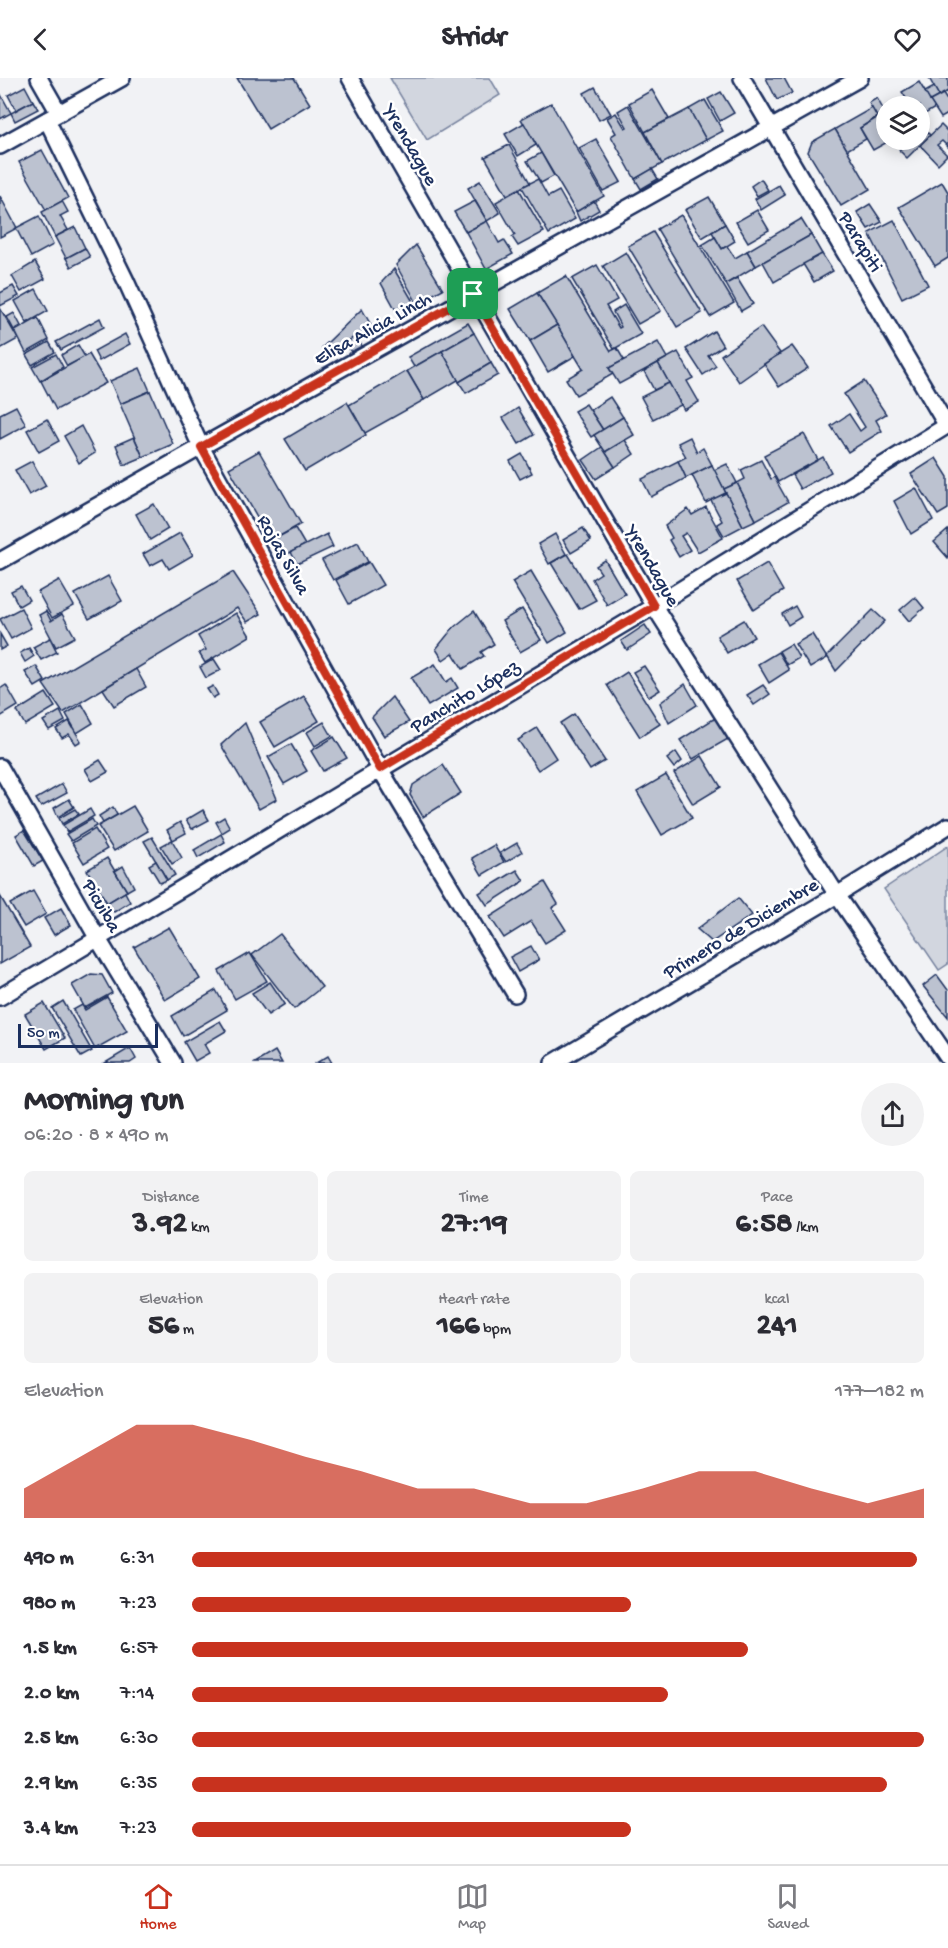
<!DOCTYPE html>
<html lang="en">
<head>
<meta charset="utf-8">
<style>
  body { margin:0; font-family:"Gochi Hand",sans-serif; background:#f2f2f3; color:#2b2b33; height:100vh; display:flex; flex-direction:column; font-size:22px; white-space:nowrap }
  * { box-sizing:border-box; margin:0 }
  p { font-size:20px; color:#7c7c81 }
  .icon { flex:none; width:33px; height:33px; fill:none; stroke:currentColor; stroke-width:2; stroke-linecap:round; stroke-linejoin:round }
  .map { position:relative; height:985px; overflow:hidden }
  .sheet { display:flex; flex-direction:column; background:#fff; flex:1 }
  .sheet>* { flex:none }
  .fabs { position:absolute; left:876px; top:18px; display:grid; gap:12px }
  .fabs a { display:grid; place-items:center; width:54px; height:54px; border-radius:50%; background:#fff; box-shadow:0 3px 15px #0003; font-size:30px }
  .scale { position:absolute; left:18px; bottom:15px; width:140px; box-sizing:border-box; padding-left:6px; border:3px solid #1b2f5e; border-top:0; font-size:16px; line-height:21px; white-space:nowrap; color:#1b2f5e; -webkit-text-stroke:4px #fff; paint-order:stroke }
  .pin { position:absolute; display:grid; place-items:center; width:51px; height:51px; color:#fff; margin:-26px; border-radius:12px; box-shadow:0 3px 9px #0006 }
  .round { display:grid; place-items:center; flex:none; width:63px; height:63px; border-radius:32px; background:#f2f2f3 }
  .head { display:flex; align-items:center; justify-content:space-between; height:102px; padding:0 24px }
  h1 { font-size:33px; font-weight:700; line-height:45px }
  .metrics { display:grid; grid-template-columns:repeat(3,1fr); gap:9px; height:102px; padding:6px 24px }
  .metrics div { display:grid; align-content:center; border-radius:9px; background:#f2f2f3; text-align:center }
  .metrics b { font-size:30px; font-weight:700 }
  .metrics small { font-size:16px; font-weight:400 }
  .metrics p { font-size:16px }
  .chart { height:168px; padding:12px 24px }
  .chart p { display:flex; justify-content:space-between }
  .chart svg { width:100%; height:108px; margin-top:6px; fill:#c8321e; opacity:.7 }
  ul { padding:0 24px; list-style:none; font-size:20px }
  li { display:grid; grid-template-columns:96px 72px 1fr; align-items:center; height:45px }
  li i { height:15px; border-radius:8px; background:#c8321e }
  header { display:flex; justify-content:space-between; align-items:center; height:78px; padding:0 24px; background:#fff; font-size:27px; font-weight:700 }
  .tab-bar { display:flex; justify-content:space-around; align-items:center; height:84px; border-top:2px solid #e1e1e2; background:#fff; font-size:16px; color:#7c7c81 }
  .tab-bar a { display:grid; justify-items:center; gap:3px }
  .tab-bar .active { color:#c8321e }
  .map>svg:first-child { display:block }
</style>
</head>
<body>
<header><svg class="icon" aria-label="back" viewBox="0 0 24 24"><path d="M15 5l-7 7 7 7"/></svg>Stridr<svg class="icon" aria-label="heart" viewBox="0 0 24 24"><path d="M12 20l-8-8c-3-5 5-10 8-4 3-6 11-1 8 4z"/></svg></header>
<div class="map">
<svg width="948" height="985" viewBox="0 0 948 985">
  <rect width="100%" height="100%" fill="#f1f2f5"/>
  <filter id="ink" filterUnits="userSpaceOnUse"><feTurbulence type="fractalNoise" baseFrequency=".0167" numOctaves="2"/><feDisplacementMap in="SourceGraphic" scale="12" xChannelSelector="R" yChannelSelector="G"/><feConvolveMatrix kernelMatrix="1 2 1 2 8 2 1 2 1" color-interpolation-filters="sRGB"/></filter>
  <g filter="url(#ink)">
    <g fill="#d2d6df" stroke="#76829e" stroke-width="1.5">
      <polygon points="390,0 490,0 500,17 427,62"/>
      <polygon points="948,768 948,886 939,892 884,811"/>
    </g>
    <g fill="#bcc2d0" stroke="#1b2f5e" stroke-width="1.5">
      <polygon points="237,0 294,0 310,26 268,51"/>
      <polygon points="766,0 784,0 792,15 777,22"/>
      <polygon points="929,0 948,0 948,13 939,18"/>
      <polygon points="919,4 935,30 920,39 920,28 911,28 902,14"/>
      <polygon points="25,8 33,23 16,32 8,17"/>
      <polygon points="595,9 611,36 599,42 584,15"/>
      <polygon points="934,9 939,18 930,23 925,14"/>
      <polygon points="652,12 669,41 645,54 629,25"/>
      <polygon points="721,14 734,35 720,43 708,21"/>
      <polygon points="0,15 11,35 0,41"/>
      <polygon points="943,16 948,24 948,36 941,40 930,23"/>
      <polygon points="877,20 885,35 877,39 869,25"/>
      <polygon points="705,22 723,53 706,62 689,31"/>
      <polygon points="33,23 38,31 15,43 11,35"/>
      <polygon points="551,25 604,118 576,134 521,41"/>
      <polygon points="628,27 662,86 635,101 611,58 616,55 607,40 616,35 625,50 627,49 618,33"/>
      <polygon points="872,30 877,39 860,50 866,61 847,72 835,51"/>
      <polygon points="689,31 706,62 662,86 645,54"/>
      <polygon points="885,35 886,62 891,62 873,72 860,50"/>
      <polygon points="524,45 536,67 518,78 505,56"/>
      <polygon points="941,47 948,54 948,69 942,63 937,67 947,77 938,86 920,67"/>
      <polygon points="922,49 930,57 907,80 899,72 910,62 920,62 920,52"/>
      <polygon points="835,51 870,111 841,128 808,74 812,64"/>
      <polygon points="596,61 621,104 603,113 579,70"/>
      <polygon points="509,67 530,105 507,117 485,79"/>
      <polygon points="42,72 68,120 46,132 19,84"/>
      <polygon points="541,75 554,98 541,105 527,83"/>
      <polygon points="652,91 658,101 641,111 635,101"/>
      <polygon points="538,101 548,119 559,113 575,141 549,156 522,109"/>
      <polygon points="761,101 768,112 757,118 751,108"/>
      <polygon points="480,103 500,135 487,143 468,110"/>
      <polygon points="942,104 948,114 948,180 935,188 899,129"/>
      <polygon points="779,107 785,117 761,132 755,121"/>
      <polygon points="519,111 544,154 518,168 512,159 515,157 496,124"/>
      <polygon points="0,118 17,150 0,159"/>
      <polygon points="709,119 725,146 702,160 685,132"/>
      <polygon points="62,123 68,134 60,138 68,152 55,159 42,134"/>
      <polygon points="475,123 487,143 466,154 454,134"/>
      <polygon points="594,123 599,132 580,143 576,134"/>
      <polygon points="870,126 882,144 868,151 857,134"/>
      <polygon points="757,132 769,152 748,164 736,144"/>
      <polygon points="681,137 734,225 710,239 657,151"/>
      <polygon points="39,138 53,167 31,179 16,150"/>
      <polygon points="801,141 811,157 756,188 747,173"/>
      <polygon points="894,142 928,207 902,220 869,155"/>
      <polygon points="487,143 499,165 504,162 513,176 486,191 466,154"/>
      <polygon points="725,146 735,163 722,171 712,154"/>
      <polygon points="75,149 85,170 66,180 55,159"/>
      <polygon points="653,154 702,235 677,249 628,168"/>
      <polygon points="811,157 822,176 774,204 763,184"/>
      <polygon points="715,159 722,171 727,168 735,180 747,173 756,188 726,206 702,167"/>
      <polygon points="416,167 443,211 417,225 396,187"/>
      <polygon points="85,170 90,179 71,189 66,180"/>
      <polygon points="626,174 661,233 638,246 603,188"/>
      <polygon points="822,176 833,193 814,204 803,186"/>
      <polygon points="35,184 45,201 21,214 12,198"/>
      <polygon points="597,187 617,222 606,228 619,250 621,249 613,234 624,227 641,256 614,271 572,201"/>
      <polygon points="394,191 415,227 398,236 381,205"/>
      <polygon points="566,198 611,273 617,270 624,282 609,290 613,296 576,317 566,301 583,291 537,215"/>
      <polygon points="737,200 753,226 741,233 726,206"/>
      <polygon points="13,208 19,218 0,228 0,215"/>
      <polygon points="36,211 48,233 27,245 15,223"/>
      <polygon points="537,215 557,247 530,263 510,231"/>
      <polygon points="0,230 18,261 0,271"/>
      <polygon points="362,231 372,249 326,277 322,270"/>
      <polygon points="14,235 21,248 14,252 7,239"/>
      <polygon points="38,240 49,262 26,275 15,253"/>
      <polygon points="100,240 104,249 61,272 56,264"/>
      <polygon points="468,245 474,255 414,289 408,279"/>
      <polygon points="557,247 575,278 548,294 530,263"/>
      <polygon points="761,249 780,275 739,304 721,277"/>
      <polygon points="714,253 723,268 708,277 716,288 703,297 686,271"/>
      <polygon points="474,255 491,285 459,304 442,273"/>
      <polygon points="125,256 130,266 99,283 94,273"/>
      <polygon points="356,258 362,268 351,274 345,265"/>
      <polygon points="49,264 55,274 32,287 26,277"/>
      <polygon points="658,264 667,280 619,306 609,290"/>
      <polygon points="78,267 85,279 67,288 61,277"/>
      <polygon points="792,268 808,290 779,309 764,286"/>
      <polygon points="442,273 458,302 424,322 407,293"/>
      <polygon points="678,274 693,300 687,303 699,324 684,332 658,285"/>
      <polygon points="56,276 63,289 40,303 32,289"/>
      <polygon points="89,276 106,305 56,332 41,303"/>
      <polygon points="491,285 498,297 466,315 459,304"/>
      <polygon points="658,285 669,305 654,312 644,293"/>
      <polygon points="140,290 150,313 120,326 110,303"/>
      <polygon points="407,293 424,322 365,355 349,327"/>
      <polygon points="864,303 886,336 876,342 882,353 848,374 831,348 849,336 860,353 865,349 844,316"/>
      <polygon points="669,305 681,327 653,341 641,319"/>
      <polygon points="150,313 173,366 143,379 120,326"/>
      <polygon points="610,319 623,339 603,352 590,332"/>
      <polygon points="347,324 366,357 305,393 285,361"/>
      <polygon points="586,326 603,352 591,359 574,333"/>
      <polygon points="16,328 26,347 0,361 0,336"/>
      <polygon points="518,330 534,357 519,366 503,340"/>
      <polygon points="623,339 634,357 605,374 594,357"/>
      <polygon points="47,341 59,363 39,374 27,352"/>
      <polygon points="81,348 95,375 79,385 64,358"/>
      <polygon points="804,356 818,382 778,404 764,377"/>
      <polygon points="134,359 143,379 124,387 116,367"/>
      <polygon points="690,359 697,374 703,370 712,387 686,400 678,383 686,379 678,365"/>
      <polygon points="625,362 634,376 615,389 605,374"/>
      <polygon points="602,369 615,389 596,401 583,382"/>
      <polygon points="259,373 301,446 271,463 229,390"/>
      <polygon points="522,376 532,395 520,401 510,383"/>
      <polygon points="823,379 831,394 800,411 792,397"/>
      <polygon points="936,380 948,399 948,431 938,437 911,396"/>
      <polygon points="761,382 771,401 774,399 788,424 756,442 737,405 745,401 741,392"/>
      <polygon points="32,383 46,408 29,417 15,392"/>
      <polygon points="678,383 686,400 651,419 642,401"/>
      <polygon points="727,386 737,405 724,411 714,392"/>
      <polygon points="712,387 726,415 706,425 692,397"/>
      <polygon points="737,405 756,442 743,448 724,411"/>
      <polygon points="916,410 933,442 911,456 894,423"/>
      <polygon points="726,415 743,448 724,458 717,446 722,443 711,422"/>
      <polygon points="154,426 168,451 150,462 136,436"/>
      <polygon points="706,429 723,460 698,474 686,455 681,458 690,472 679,479 669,462 672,460 665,448 688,431 692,437"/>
      <polygon points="295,450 305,467 280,480 271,463"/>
      <polygon points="583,450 591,463 571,475 563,462"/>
      <polygon points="948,452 948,480 934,464"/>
      <polygon points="180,455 193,477 169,491 163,481 150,488 143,476"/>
      <polygon points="327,456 333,469 297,486 291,474"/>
      <polygon points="555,456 566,476 549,486 538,466"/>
      <polygon points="358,464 368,484 333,502 322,482"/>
      <polygon points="568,476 596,522 579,531 551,485"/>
      <polygon points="605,482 625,516 607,527 592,501 601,495 596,488"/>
      <polygon points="369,484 383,507 349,526 336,502"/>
      <polygon points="767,485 783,513 754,532 737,503"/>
      <polygon points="531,493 567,554 549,565 512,504"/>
      <polygon points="233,494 261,536 247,544 237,530 63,635 43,606"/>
      <polygon points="108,498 122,523 89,541 75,516"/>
      <polygon points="59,502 74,528 52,540 38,514"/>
      <polygon points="21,508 29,522 19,528 11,513"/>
      <polygon points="915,519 924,530 909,543 900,532"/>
      <polygon points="795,528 801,539 788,547 782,536"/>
      <polygon points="21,530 31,550 11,561 0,541"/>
      <polygon points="522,531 541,562 520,574 502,543"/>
      <polygon points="873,532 885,543 836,593 827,578"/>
      <polygon points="46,533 51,543 62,536 75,559 56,569 39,537"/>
      <polygon points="474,533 494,566 481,574 484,578 463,591 453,575 443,582 436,571 453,550"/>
      <polygon points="236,535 250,558 205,585 199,575 206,572 198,558"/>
      <polygon points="744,542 754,559 727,575 717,558"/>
      <polygon points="645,547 651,556 627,572 621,563"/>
      <polygon points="0,556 7,568 0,572"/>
      <polygon points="812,556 827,580 810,590 795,566"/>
      <polygon points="50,560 57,574 41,582 33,569"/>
      <polygon points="791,566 799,580 787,587 779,573"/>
      <polygon points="29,570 34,578 25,584 20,575"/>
      <polygon points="778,574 789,592 769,605 758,586"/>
      <polygon points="214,581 221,592 206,600 200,589"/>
      <polygon points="435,586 446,604 452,600 458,610 428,628 411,600"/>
      <polygon points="36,588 45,603 35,609 25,594"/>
      <polygon points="644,588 660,612 649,619 633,594"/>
      <polygon points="136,591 146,609 114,628 103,611"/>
      <polygon points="627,594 660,646 640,659 607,607"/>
      <polygon points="685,606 697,627 669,645 660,625"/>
      <polygon points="6,607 18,628 0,639 0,611"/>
      <polygon points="763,607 770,616 754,627 747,617"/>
      <polygon points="213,608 218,617 213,620 207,611"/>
      <polygon points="46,615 55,629 25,647 17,633"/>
      <polygon points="304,618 319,643 275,669 260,644"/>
      <polygon points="392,619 409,644 384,658 372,639"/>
      <polygon points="82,626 93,645 77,655 66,636"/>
      <polygon points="60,633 65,643 49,652 43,643"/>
      <polygon points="574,636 605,683 590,692 560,645"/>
      <polygon points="715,640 728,661 693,681 680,662"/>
      <polygon points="69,643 81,663 76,666 69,656 62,660 56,651"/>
      <polygon points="324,644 332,658 315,668 307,654"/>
      <polygon points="245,645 277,721 259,731 221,667"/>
      <polygon points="537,650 556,680 538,692 518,662"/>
      <polygon points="334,659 347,680 323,693 311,673"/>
      <polygon points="291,666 307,693 284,706 268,679"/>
      <polygon points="676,674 682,683 674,690 667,681"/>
      <polygon points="702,678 721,709 693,726 674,695"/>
      <polygon points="100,682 108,694 92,703 85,691"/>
      <polygon points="443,687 461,715 423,739 410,717 413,707"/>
      <polygon points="666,697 692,740 662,757 637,714"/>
      <polygon points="62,706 67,715 41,729 36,721"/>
      <polygon points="69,721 74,729 58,739 54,730"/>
      <polygon points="133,728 148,753 114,773 98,748"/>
      <polygon points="113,729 117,737 103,745 99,738"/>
      <polygon points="75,731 79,736 62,746 59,740"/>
      <polygon points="90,731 94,738 67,754 63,747"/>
      <polygon points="203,732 209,742 192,751 186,742"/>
      <polygon points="224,739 230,750 222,755 216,744"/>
      <polygon points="92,741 96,748 71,763 66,756"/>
      <polygon points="180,744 186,755 173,762 167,752"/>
      <polygon points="95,751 107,771 84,785 72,765"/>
      <polygon points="24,752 43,783 34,788 16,757"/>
      <polygon points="221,756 225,764 198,780 194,772"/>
      <polygon points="152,759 175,797 167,802 144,763"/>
      <polygon points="172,762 182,780 172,786 161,768"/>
      <polygon points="517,765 522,774 506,784 500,775"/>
      <polygon points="494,767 504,784 482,797 472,780"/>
      <polygon points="107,780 127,813 107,825 87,792"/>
      <polygon points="156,783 167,802 160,805 149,787"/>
      <polygon points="123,788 134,809 127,813 115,793"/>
      <polygon points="517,792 524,803 487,827 479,815"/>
      <polygon points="545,804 558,826 552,830 566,852 545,865 531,843 504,860 490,839"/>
      <polygon points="33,813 46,836 24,849 10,826"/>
      <polygon points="125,814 130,824 114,834 112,832 104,837 93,819 101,815 107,825"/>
      <polygon points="0,818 30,869 0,886"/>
      <polygon points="738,820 752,837 712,864 697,851"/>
      <polygon points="61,830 71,847 54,857 44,840"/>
      <polygon points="169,849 200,901 165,922 134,869"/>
      <polygon points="280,856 322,909 294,931 252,877"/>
      <polygon points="531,868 539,882 518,894 510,879"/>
      <polygon points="250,875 267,903 235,921 219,893"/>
      <polygon points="91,896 102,897 112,915 85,930 72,907"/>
      <polygon points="937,897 948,912 948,939 923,908"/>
      <polygon points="270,904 285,926 268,937 252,915"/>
      <polygon points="216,912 227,932 183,958 172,938"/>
      <polygon points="107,919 127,953 95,971 73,932 82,927 85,932"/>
      <polygon points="63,923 92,973 81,979 52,930"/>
      <polygon points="44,925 65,960 46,971 25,936"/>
      <polygon points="220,943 226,953 204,966 209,975 195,983 184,964"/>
      <polygon points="130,970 136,981 130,985 105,985"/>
      <polygon points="275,973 282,985 255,985"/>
      <polygon points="328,978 332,985 316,985"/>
    </g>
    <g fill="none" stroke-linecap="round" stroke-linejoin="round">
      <g stroke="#1b2f5e" stroke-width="20">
        <g id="street">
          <polyline points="39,0 59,35"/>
          <polyline points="350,0 654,528 837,817 948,980"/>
          <polyline points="742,0 947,348"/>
          <polyline points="47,42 126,203 201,369 380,691 515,916"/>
          <polyline points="0,68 122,0"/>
          <polyline points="0,483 201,369 860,0"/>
          <polyline points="0,689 98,861 173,985"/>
          <polyline points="0,919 654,528 948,347"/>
          <polyline points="553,985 837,817 948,748"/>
        </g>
      </g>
      <use href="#street" stroke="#fff" stroke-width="15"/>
    </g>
  </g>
  <g fill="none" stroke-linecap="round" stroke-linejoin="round" filter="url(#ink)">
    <g stroke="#fff" stroke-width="12">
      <polygon id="route" points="473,216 654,528 380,691 201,369"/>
    </g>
    <use href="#route" stroke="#c8321e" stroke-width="8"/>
  </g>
  <g text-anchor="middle" stroke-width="5" stroke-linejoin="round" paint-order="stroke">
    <g font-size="20" fill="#1b2f5e" stroke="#fff">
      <text transform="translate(412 66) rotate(60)" y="7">Yrendague</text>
      <text transform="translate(862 163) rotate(59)" y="7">Parapiti</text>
      <text transform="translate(372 249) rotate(-29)" y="7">Elisa Alicia Linch</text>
      <text transform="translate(285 476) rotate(61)" y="7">Rojas Silva</text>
      <text transform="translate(654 487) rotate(60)" y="7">Yrendague</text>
      <text transform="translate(464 617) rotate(-31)" y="7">Panchito López</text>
      <text transform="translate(103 827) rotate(60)" y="7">Picuiba</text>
      <text transform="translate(740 849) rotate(-31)" y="7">Primero de Diciembre</text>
    </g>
  </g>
</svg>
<div class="fabs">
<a><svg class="icon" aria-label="layers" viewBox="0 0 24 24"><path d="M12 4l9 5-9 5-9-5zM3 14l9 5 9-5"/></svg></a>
</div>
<div class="scale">50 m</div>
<div class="pin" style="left:473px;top:216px;background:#1e9e55"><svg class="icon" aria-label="arrive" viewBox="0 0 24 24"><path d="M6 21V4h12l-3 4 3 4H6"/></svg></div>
</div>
<section class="sheet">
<div class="head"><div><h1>Morning run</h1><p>06:20 · 8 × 490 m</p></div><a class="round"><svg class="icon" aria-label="share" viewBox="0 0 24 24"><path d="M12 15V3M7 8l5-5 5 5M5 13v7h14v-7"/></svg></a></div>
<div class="metrics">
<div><p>Distance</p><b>3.92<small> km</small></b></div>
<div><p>Time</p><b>27:19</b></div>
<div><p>Pace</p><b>6:58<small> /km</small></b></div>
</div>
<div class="metrics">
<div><p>Elevation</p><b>56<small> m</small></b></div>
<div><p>Heart rate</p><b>166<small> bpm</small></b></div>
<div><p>kcal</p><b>241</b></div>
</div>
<div class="chart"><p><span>Elevation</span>177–182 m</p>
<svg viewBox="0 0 160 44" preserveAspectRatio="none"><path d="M0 44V32L10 19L20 6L30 6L40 12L50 19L60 25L70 32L80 32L90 38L100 38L110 32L120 25L130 25L140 32L150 38L160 32V44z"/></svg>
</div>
<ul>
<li><b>490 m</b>6:31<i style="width:99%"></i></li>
<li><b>980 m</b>7:23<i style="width:60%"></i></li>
<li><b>1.5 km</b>6:57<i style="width:76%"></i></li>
<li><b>2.0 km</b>7:14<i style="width:65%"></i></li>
<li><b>2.5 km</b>6:30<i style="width:100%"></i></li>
<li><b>2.9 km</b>6:35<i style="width:95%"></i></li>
<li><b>3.4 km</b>7:23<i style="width:60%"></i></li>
</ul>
</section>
<nav class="tab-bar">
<a class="active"><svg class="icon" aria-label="home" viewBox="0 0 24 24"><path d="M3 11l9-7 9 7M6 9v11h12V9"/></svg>Home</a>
<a><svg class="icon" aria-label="map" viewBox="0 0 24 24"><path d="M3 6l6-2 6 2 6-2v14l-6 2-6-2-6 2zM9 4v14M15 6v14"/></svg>Map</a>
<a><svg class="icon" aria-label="saved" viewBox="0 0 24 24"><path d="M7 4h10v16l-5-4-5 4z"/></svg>Saved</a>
</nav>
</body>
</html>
